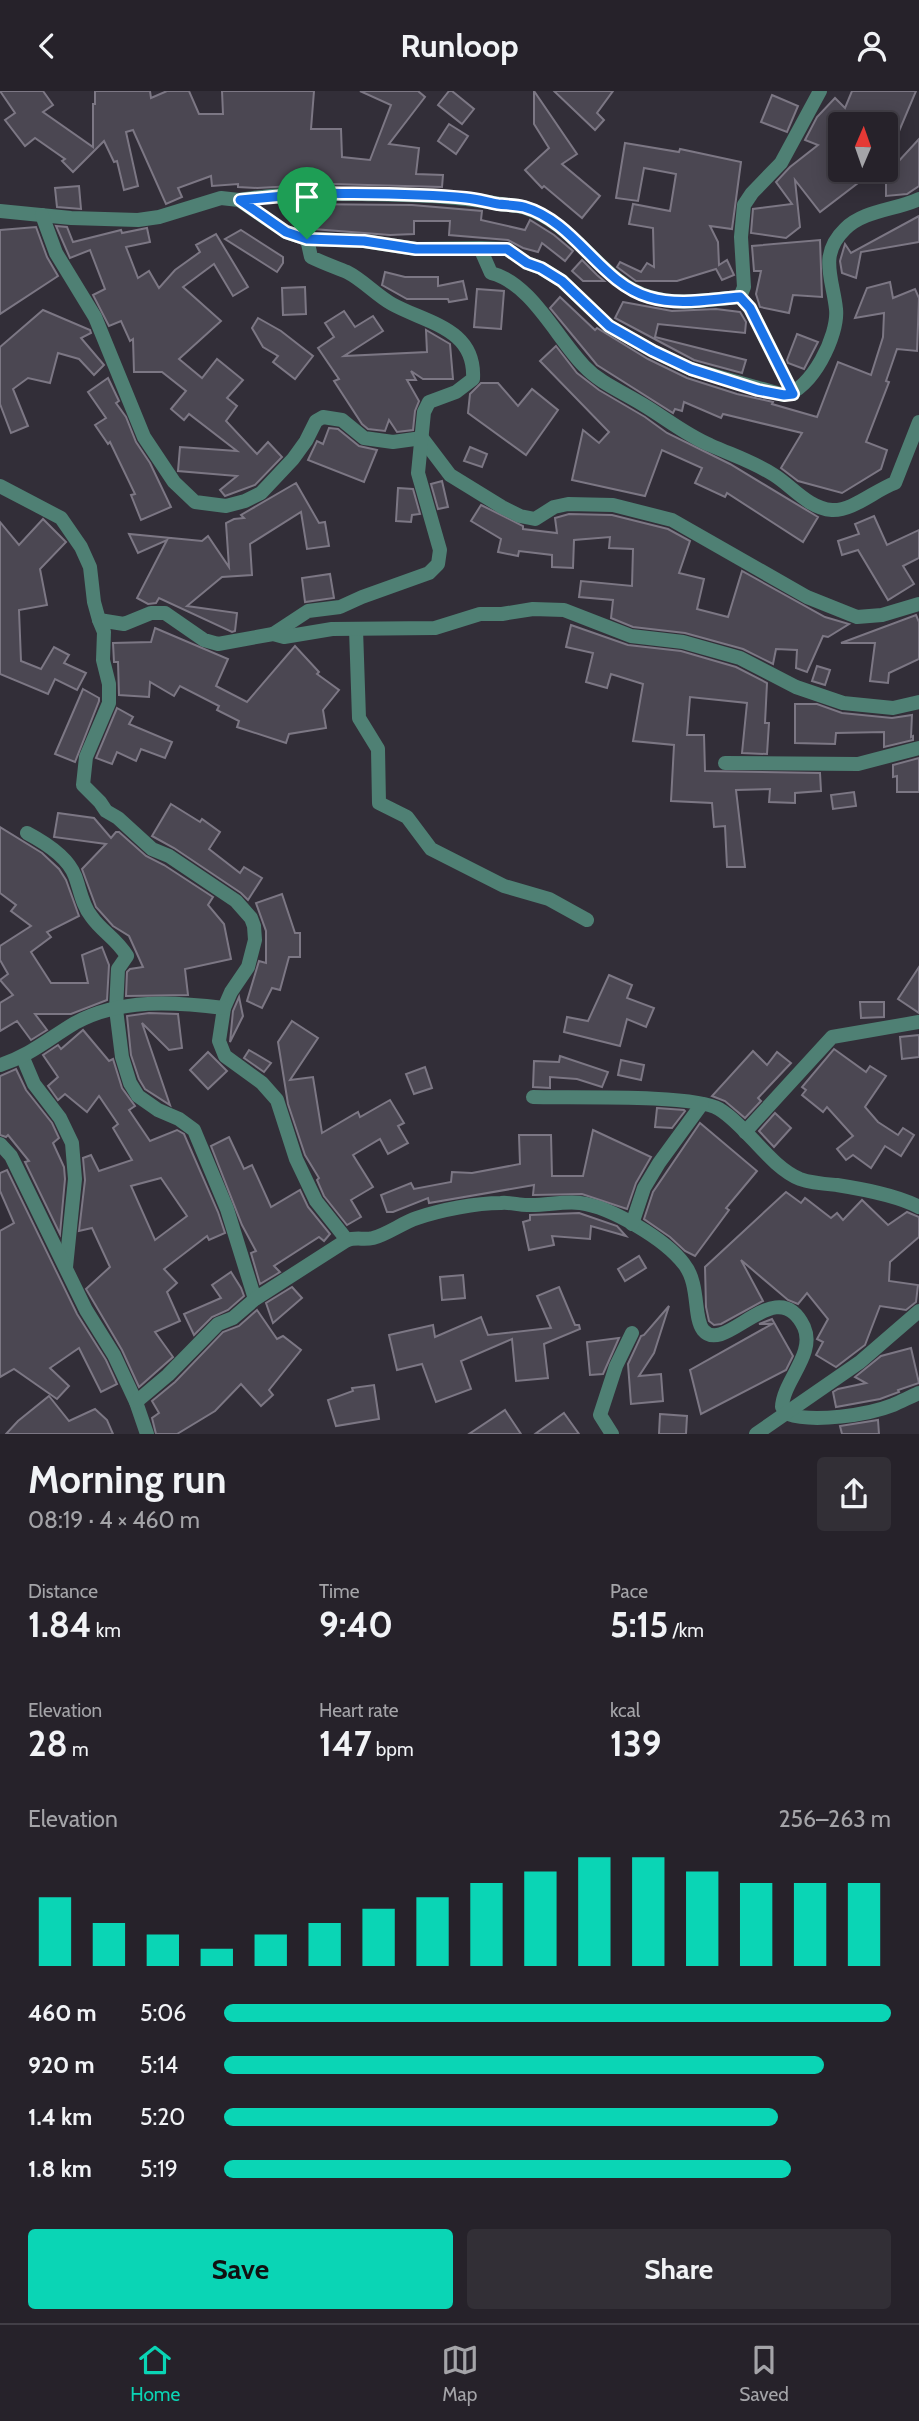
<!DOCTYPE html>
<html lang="en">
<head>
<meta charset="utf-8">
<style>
  body { margin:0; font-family:Cabin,sans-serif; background:#322f36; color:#f1f3f6; height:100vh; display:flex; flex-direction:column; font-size:26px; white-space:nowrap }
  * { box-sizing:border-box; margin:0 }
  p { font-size:23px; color:#a4a4a8 }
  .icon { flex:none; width:38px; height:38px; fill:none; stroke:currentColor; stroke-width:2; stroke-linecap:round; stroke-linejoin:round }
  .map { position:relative; height:1343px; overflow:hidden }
  .panel { display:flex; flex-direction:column; background:#26222a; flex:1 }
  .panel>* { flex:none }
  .needle { width:46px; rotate:2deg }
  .buttons { position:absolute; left:828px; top:21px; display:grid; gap:14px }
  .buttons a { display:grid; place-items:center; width:70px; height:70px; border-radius:7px; background:#26222a; box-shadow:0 4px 18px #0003,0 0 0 2px #423f47; font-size:35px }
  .pin { position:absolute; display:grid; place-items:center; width:60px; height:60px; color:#fff; margin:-72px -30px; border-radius:50% 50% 50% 0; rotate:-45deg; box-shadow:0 0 7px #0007 }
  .pin .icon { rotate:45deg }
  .round { display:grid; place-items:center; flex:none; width:74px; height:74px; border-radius:7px; background:#322f36 }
  .summary { display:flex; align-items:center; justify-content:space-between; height:119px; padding:0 28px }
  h1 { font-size:38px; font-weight:700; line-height:52px }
  .metrics { display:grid; grid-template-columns:repeat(3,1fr); gap:10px; height:119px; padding:7px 28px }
  .metrics div { display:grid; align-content:center }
  .metrics b { font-size:35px; font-weight:700 }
  .metrics small { font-size:19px; font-weight:400 }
  .metrics p { font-size:19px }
  .chart { height:196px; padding:14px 28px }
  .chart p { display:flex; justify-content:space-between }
  .chart svg { width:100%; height:126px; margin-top:7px; stroke:#0ad5b5; stroke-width:6 }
  .primary-button { display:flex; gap:14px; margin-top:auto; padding:14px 28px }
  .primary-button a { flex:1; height:80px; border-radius:7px; background:#0ad5b5; color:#111; font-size:28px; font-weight:700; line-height:80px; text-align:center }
  .primary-button a+a { background:#322f36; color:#f1f3f6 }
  ul { padding:0 28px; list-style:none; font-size:23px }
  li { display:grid; grid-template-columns:112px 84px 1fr; align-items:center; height:52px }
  li i { height:18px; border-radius:9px; background:#0ad5b5 }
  header { display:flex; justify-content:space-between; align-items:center; height:91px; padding:0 28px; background:#26222a; font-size:32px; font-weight:700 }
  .tabs { display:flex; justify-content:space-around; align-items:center; height:98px; border-top:2px solid #423f47; background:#26222a; font-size:19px; color:#a4a4a8 }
  .tabs a { display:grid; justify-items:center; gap:4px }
  .tabs .current { color:#0ad5b5 }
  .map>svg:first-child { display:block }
</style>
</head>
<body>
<header><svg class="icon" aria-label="back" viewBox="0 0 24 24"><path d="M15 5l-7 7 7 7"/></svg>Runloop<svg class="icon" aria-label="person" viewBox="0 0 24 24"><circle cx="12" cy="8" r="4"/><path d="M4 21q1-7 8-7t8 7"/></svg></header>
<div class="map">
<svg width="919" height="1343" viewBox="0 0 919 1343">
  <rect width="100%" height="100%" fill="#322e38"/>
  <g fill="#4b4752" stroke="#7c7784" stroke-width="2" fill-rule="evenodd">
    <polygon points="0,0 43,0 53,14 43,21 93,56 93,13 95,13 95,0 150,0 151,7 167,0 189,0 199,23 223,23 222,0 314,0 311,38 341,38 342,66 370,69 391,14 360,0 418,0 425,6 389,53 419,57 416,83 443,84 442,96 331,93 257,97 238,96 238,93 212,95 211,85 178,97 182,106 166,113 133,39 126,41 138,95 124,99 117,70 114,71 104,50 73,81 62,70 65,68 35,47 25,55 5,29 15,22"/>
    <polygon points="449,0 452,0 474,18 462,33 438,14"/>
    <polygon points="534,0 577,63 562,73 600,105 582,127 544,95 542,97 525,79 549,57 534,33"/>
    <polygon points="554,0 613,0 597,22 604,29 595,39"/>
    <polygon points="852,0 916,0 886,71 886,33 866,25 860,31 863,33 840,33 840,79 875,79 820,121 795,89 800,136 786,147 751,142 753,118 792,113 776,91 790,76 818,54 805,49 817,26 835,7 845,17"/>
    <polygon points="772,4 798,15 787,41 761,31"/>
    <polygon points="449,33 468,45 456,63 438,50"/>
    <polygon points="919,48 919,95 907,103 886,105 886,84"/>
    <polygon points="625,52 679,61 680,58 741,71 732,138 710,135 718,151 719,174 727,169 734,184 722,189 716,178 677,190 636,190 617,176 620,171 641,181 647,172 654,176 653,137 629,133 633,113 670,120 676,83 644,77 638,110 616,107"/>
    <polygon points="79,95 81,118 57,116 55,97"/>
    <polygon points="295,113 412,114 482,120 481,129 525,139 530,129 554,144 573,160 565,170 542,152 538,161 523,157 508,149 449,144 450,130 414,130 414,143 390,144 313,138 316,122 306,137 295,134"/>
    <polygon points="919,125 919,151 861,161 856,187 842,182 840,170 845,153 851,162"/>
    <polygon points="56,135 67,136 73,151 121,139 122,142 147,137 150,151 126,156 138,187 149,180 159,197 175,179 200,161 196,154 216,143 248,196 233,205 214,173 183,196 221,230 179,268 202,287 217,268 243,289 227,307 237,315 226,330 257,363 268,351 282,366 255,394 225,405 220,399 237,385 178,380 180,356 237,360 189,323 184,329 171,318 186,300 162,281 134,281 133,248 130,250 121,230 109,235 93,204 105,198 90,159 70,167"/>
    <polygon points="36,136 47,166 58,185 0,223 0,139"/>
    <polygon points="241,139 283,166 283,172 277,181 225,148"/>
    <polygon points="820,149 822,206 793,204 789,222 760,216 756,203 761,180 754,180 752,155"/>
    <polygon points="582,169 597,184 604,190 583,190 572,180"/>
    <polygon points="385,181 405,186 438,186 438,195 463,190 467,208 449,211 448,208 407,208 382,194"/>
    <polygon points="890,191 893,207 915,198 919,207 917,260 897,258 886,290 889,291 866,351 887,359 881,378 842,402 798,390 781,377 802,342 723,323 721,327 684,311 682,320 675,318 673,322 597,274 550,217 560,206 595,239 597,237 648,268 687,287 737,303 773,311 772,313 817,326 838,271 871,284 883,246 884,222 855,227 867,197"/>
    <polygon points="305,196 306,223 283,224 282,197"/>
    <polygon points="477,198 504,200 501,238 474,236"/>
    <polygon points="623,211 672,220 716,218 740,221 746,231 745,242 658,233 655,246 746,269 742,282 694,269 615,227"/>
    <polygon points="43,219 90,239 91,242 81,247 104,274 94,284 79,268 58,262 50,292 28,287 13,298 28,335 11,342 0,313 0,256"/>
    <polygon points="344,220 355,236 373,225 383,240 344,265 427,261 426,239 450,253 453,288 423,288 411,280 416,289 407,289 419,310 415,320 413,339 397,341 389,329 385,340 368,338 362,333 334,290 339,288 318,257 334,246 325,232"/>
    <polygon points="258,227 281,240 313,265 295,288 273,271 278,265 263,256 252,237"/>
    <polygon points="797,243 818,251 804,278 788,272 787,269"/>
    <polygon points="556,255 577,282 599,299 645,326 667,342 730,373 818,426 803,451 727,402 725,406 695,392 702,377 662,359 645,405 572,389 583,339 599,352 609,341 540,270"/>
    <polygon points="108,287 119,310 116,312 126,326 136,351 150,372 171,416 141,429 131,404 135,403 110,351 108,353 95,334 106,327 88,301"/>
    <polygon points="481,292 498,292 518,315 532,298 558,319 526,364 468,322 470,303"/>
    <polygon points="329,337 338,338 359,355 377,359 364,391 308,369 317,350 323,353"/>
    <polygon points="470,356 487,363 482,376 464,370"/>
    <polygon points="442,390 448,416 438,418 431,393"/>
    <polygon points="296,392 319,432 325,431 329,455 307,458 301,421 250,453 252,484 222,486 187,515 237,522 235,540 232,541 159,507 156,512 148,513 137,507 167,449 138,462 129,443 202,450 208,445 229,476 226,432 234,428 244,427 241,424"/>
    <polygon points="398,397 413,398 420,423 412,424 411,431 396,430"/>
    <polygon points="481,414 523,435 523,438 557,442 555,427 569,423 612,424 668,438 690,450 679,482 704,488 697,518 728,526 742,480 825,526 849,533 828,546 823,545 807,581 796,577 797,559 776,558 773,573 743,558 685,542 633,536 611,527 613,509 579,506 581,490 632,495 633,458 609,457 610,446 574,449 573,477 552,476 552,464 519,460 518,465 498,461 501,448 471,430"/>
    <polygon points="874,425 887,454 919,439 919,467 903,475 914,493 888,509 858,459 842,464 838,450 859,443 855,433"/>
    <polygon points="43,428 66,451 40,478 47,514 19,519 21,570 41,578 54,556 69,564 64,572 86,582 77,599 55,588 48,603 0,583 0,431 19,454"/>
    <polygon points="330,483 334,507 305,511 302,487"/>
    <polygon points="916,524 919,531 919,568 889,582 888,592 870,590 875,552 841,552"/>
    <polygon points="571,534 628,554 681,560 736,576 767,592 765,632 769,632 767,663 742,662 747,612 690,606 687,644 704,644 705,680 820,682 821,700 795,702 795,712 769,711 770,698 736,699 745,776 727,776 725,735 714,736 712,712 671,710 674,654 633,650 643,593 611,583 607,597 586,591 593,562 566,556"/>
    <polygon points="155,537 228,568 216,595 247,611 295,555 319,581 317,583 339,599 323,619 326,637 289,643 286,652 237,636 239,630 217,619 219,615 180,595 174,605 150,591 149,606 119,604 118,571 114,571 113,552 151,551"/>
    <polygon points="817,575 830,579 825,594 812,590"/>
    <polygon points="83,598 99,607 99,610 75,671 55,663"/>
    <polygon points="795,613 817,613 842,622 892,627 912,624 911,646 913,645 913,649 884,656 884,641 836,642 835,653 795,652"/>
    <polygon points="117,617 133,626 129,633 172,651 165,667 141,658 136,670 117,661 112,673 96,667"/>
    <polygon points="919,667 919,701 897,701 897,685 893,686 893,674"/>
    <polygon points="854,701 856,715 833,718 831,704"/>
    <polygon points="171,713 200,731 202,728 220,741 209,758 240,782 244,776 262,787 248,809 241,802 174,757 152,745"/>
    <polygon points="58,722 94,727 111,747 116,741 119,741 146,765 164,774 213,806 208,814 224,833 231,868 185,878 188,904 126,905 127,881 130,878 143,876 129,845 113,835 96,816 82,778 106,753 54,746"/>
    <polygon points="0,736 42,762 59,778 66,789 79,825 47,841 51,846 31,861 51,892 88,892 82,864 102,856 109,874 107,909 71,923 35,923 47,939 31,949 17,930 0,940 0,912 13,904 0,889 8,883 0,869 0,855 31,835 11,820 16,814 0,802"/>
    <polygon points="282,803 295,842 300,842 300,866 289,866 280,899 272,897 262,917 247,910 259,870 266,872 266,840 256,812"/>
    <polygon points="919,876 919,922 898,908"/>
    <polygon points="609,884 632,894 627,907 654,917 646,936 627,928 620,955 564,941 567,926 588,930"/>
    <polygon points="239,906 243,925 230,951 233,920"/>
    <polygon points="860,911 884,911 884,926 861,927"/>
    <polygon points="149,922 178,923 182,957 169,959 142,932 170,1014 145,998 139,988 131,964 127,925"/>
    <polygon points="292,930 318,947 290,989 313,986 322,1042 358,1021 360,1026 390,1009 404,1032 398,1035 408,1052 388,1063 380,1048 353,1064 373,1096 351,1109 361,1126 347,1134 324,1105 317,1089 319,1087 305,1064 288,1013 278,951"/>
    <path d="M83 939 109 970 113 968 122 997 135 1015 129 1019 150 1050 177 1039 184 1043 218 1121 225 1142 209 1149 207 1145 164 1178 177 1192 167 1201 180 1230 155 1241 173 1266 139 1296 122 1259 86 1198 110 1176 92 1137 79 1140 85 1089 83 1067 91 1064 99 1080 132 1069 113 1037 118 1033 99 1005 87 1021 65 1003 58 1009 48 995 58 986 43 964 58 954 61 958ZM161 1087 187 1125 155 1149 131 1095Z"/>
    <polygon points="919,944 919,966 902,968 900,946"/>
    <polygon points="834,958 866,981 870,975 886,985 865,1016 878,1031 898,1044 903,1037 914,1044 901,1065 885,1055 871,1077 853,1064 846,1069 837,1058 853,1045 827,1016 823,1021 802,1004 806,999 802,996"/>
    <polygon points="249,959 271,972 264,981 244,967"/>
    <polygon points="753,960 767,974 777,961 791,972 758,1007 761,1010 745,1027 725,1010 712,1005"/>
    <polygon points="208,961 227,980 208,998 190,979"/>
    <polygon points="560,965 608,981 602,996 577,988 550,986 550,997 533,996 534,970 559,971"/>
    <polygon points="621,969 644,974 641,989 618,984"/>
    <polygon points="425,976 432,997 414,1003 406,983"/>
    <polygon points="16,978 26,999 52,1032 59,1047 53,1052 64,1076 65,1088 60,1143 25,1071 29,1070 8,1044 6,1046 0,1044 0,985"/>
    <polygon points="657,1017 684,1019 685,1020 672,1037 655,1036"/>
    <polygon points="775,1022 791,1037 774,1056 759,1040"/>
    <polygon points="700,1032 757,1080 726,1117 729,1119 695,1165 685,1160 670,1146 644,1128 653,1101"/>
    <polygon points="593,1039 651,1066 636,1092 627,1118 582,1103 533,1104 534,1094 429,1112 428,1107 393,1121 387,1121 381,1104 411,1092 414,1098 451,1091 452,1081 472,1082 520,1073 519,1044 551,1044 552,1085 583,1085"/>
    <polygon points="229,1046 244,1078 252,1074 271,1116 300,1099 308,1116 330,1143 324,1150 319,1146 274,1175 280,1181 260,1193 251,1162 256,1160 242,1134 211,1055"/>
    <polygon points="7,1079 77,1223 106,1269 117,1293 101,1301 79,1257 50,1277 69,1295 57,1308 14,1278 0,1286 0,1140 14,1132 0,1100 0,1082"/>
    <polygon points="786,1101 801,1112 805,1107 831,1127 837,1122 843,1129 862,1109 888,1134 907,1121 919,1126 919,1146 890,1171 889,1190 918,1194 916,1211 906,1219 880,1215 865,1254 836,1276 816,1264 823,1251 817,1248 828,1228 807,1202 798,1213 788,1209 741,1169 763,1210 721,1233 714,1234 709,1230 706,1216 705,1176"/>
    <polygon points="579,1122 617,1135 626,1145 591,1135 590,1148 552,1145 554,1154 529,1159 523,1131 530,1129 530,1124"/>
    <polygon points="639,1165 646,1177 625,1190 618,1178"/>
    <polygon points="231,1181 241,1197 244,1205 228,1219 212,1226 194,1244 184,1223 221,1207 212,1194"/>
    <polygon points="463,1184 465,1207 442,1209 440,1186"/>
    <polygon points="292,1196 302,1207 273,1232 266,1212"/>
    <polygon points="559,1196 575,1234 579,1234 580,1238 544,1253 548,1287 516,1290 512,1248 461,1270 471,1298 436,1311 422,1273 397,1279 389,1244 433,1234 435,1246 481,1226 488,1244 551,1237 537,1205"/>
    <polygon points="669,1215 654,1262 639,1285 661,1283 663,1310 631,1313 628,1273 641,1245 644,1244"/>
    <polygon points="257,1219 277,1248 283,1245 301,1259 269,1299 273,1304 261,1315 241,1293 215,1320 177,1343 156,1343 152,1327 159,1322 152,1310 175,1291 223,1241 239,1235"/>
    <polygon points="772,1228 793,1265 786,1279 701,1323 690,1279 772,1233 759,1233"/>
    <polygon points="619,1247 603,1283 590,1284 587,1251"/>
    <polygon points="911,1257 919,1292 898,1299 899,1301 880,1308 836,1316 833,1301 838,1298 866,1292 855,1286 881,1265"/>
    <polygon points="374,1294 379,1328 336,1335 328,1309 353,1300 352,1297"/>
    <polygon points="49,1305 69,1330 95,1318 107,1329 113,1343 6,1343 18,1330"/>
    <polygon points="505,1319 521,1343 469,1343"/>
    <polygon points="564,1322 579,1343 535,1343"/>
    <polygon points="660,1323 687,1325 686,1343 659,1343"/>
    <polygon points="878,1329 879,1343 842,1343 840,1335"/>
  </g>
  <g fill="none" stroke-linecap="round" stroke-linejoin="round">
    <g stroke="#4f8074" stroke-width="14">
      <path d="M239 109C280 102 321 103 362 103 407 104 450 104 494 112 504 114 516 114 526 117 577 134 603 193 650 206 680 215 711 208 740 206L744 196 741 146 744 114 752 102 781 72 820 0"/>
      <path d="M0 120 71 127 138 129 159 126 221 107 239 109 286 141 307 148 364 150 416 158 480 157 491 182C531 192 556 246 584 275 600 292 621 300 642 313 664 326 686 344 710 354 732 364 754 371 774 384 793 396 808 417 832 419 853 420 875 399 895 392L919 331"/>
      <polyline points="42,124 56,162 95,226 144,346 174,391 195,411 226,415 245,410 261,402 293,368 306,350 316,330 323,326 342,329 364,347 393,351 422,347 450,384 502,416 520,425 535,428 554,416 568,413 613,414 672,429 807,506 857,526 882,524 919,513"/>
      <path d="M480 157 507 158 527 172 541 177 562 190 609 235 653 260 691 278 784 304C811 300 839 244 836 218 833 188 818 164 845 138 864 119 896 119 919 108"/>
      <polyline points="740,206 750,217 793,303"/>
      <polyline points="0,395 61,427 81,456 90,476 94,511 99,529"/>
      <polyline points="356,538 359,627 378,658 379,712 407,726 431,758 504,795 549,808 587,829"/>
      <path d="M273 543 308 520 340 516 362 506 429 482 438 473 440 459 418 382 424 321 429 311 456 301 473 288C476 237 426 232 392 213 376 204 363 189 347 181 335 176 323 172 311 166L307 148"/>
      <path d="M919 611 893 617 843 612 796 596 740 567 683 551 631 545 564 519 533 518 502 523H480L435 537 332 538 284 546 273 543 218 553 204 549 165 522H151L124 533 99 529 104 541 103 569 109 593V612L86 666 83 694 100 711 106 720 118 727 152 758 169 765 236 810 251 827 254 835 255 849 248 876 231 901 224 917 219 950 225 965 262 992 277 1009 296 1068 316 1110 347 1149C356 1146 364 1149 373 1147 388 1143 402 1132 417 1127 440 1119 476 1112 501 1112 510 1111 518 1114 527 1114 545 1115 562 1110 580 1112 611 1116 665 1148 684 1173 700 1193 693 1226 703 1239 725 1266 777 1179 804 1236 816 1263 783 1290 782 1316L788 1323C813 1332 868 1324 893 1314 902 1310 910 1306 919 1302"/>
      <polyline points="725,672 858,673 919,657"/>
      <path d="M27 742C44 751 68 766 75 785 80 798 82 814 91 825 102 841 116 847 127 865L118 878 116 918 122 966 130 992 138 1005 158 1019 179 1028 194 1039 227 1118 255 1208"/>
      <polyline points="23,967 34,993 60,1027 72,1052 75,1088 66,1176"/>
      <path d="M0 974C31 964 48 948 75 932 120 907 175 911 224 917"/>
      <path d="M533 1006C568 1007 695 1003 719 1018 747 1035 770 1076 800 1088 811 1092 825 1093 837 1094 862 1098 897 1104 919 1116"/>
      <polyline points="745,1041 832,946 919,931"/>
      <polyline points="0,1053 11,1065 86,1219 114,1264 136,1311 147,1343"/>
      <polyline points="632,1133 644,1097 659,1072 702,1013"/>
      <polyline points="136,1311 168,1284 218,1233 233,1227 255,1208 347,1149"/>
      <polyline points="612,1343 600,1324 616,1275 632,1242"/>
      <polyline points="756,1343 860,1271 919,1220"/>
    </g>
  </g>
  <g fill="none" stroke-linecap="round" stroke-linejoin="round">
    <g stroke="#fff" stroke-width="14">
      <path id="route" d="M316 102C366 103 416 102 466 107 477 108 487 111 498 113 506 114 516 114 524 116 576 131 600 192 649 206 679 215 711 208 740 206L750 217 793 303 784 304 758 299 691 278 653 260 609 235 562 190 541 177 527 172 507 158H416L364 150 307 148 286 141 240 109Z"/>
    </g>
    <use href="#route" stroke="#1a73e8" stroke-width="9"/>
  </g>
</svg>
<div class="buttons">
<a><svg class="needle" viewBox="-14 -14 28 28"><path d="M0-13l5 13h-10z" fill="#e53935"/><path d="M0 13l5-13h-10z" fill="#a4a4a8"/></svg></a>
</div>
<div class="pin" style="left:307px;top:148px;background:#1e9e55"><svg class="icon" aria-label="arrive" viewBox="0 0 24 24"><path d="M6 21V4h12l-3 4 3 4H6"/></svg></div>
</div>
<section class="panel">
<div class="summary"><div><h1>Morning run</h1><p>08:19 · 4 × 460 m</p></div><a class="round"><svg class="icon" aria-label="share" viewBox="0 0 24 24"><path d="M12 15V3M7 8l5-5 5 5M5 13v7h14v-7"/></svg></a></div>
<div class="metrics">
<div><p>Distance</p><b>1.84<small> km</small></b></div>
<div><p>Time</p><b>9:40</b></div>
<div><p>Pace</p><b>5:15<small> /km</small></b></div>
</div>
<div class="metrics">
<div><p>Elevation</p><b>28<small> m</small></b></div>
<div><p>Heart rate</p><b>147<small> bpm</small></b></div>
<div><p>kcal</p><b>139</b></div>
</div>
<div class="chart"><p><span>Elevation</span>256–263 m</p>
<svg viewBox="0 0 160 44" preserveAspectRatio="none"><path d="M5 44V20M15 44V29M25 44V33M35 44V38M45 44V33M55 44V29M65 44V24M75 44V20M85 44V15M95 44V11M105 44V6M115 44V6M125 44V11M135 44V15M145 44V15M155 44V15"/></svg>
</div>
<ul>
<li><b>460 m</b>5:06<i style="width:100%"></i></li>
<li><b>920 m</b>5:14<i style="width:90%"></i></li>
<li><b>1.4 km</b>5:20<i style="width:83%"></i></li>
<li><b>1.8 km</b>5:19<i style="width:85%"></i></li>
</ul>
<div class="primary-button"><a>Save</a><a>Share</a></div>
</section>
<nav class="tabs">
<a class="current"><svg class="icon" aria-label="home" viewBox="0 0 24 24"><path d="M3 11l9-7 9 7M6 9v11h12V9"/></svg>Home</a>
<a><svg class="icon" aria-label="map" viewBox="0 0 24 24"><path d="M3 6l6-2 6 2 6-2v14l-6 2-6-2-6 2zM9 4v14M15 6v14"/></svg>Map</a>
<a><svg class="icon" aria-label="saved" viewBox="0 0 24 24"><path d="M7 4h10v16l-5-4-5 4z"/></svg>Saved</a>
</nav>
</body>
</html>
